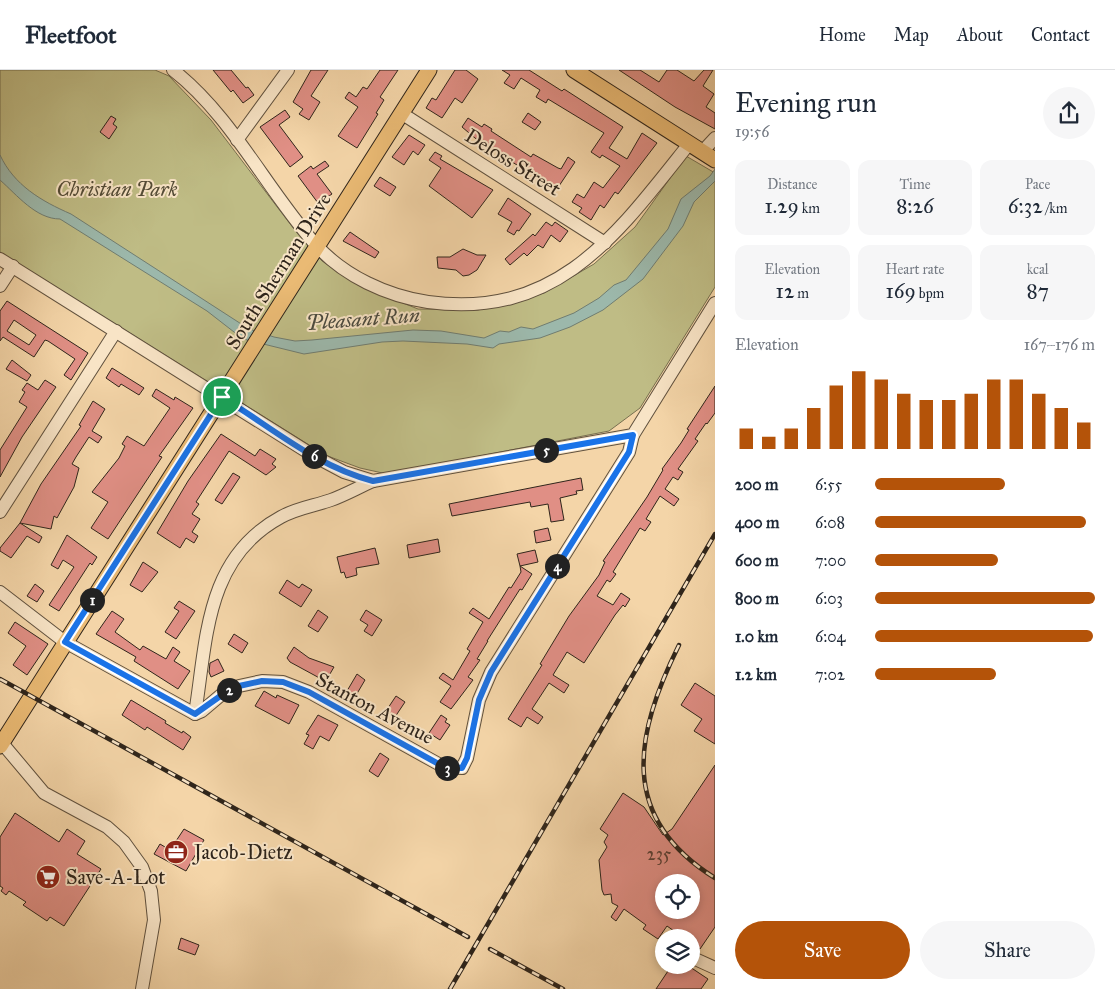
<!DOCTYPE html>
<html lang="en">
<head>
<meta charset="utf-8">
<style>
  body { margin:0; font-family:"IM FELL Great Primer",serif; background:#f6f6f7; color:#1f2937; height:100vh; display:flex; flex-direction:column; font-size:19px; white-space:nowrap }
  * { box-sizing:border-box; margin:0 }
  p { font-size:16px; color:#747a83 }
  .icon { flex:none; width:28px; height:28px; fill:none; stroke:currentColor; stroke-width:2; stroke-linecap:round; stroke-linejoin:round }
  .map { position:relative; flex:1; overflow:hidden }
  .panel { display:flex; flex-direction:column; background:#fff; width:400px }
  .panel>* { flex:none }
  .buttons { position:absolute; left:655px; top:804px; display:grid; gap:10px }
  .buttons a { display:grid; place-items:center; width:45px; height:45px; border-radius:50%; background:#fff; box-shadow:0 2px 8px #0003; font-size:25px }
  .pin { position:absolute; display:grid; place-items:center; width:42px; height:42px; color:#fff; margin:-21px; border:2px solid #fff; border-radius:50%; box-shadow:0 1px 5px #0007 }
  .km { position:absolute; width:25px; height:25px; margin:-12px; border-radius:50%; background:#222; color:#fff; font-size:14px; line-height:25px; text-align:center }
  .round { display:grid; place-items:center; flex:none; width:52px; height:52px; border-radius:26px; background:#f6f6f7 }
  .headline { display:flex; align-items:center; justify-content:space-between; height:85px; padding:0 20px }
  h1 { font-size:28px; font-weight:600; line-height:38px }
  .stats { display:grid; grid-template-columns:repeat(3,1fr); gap:8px; height:85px; padding:5px 20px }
  .stats div { display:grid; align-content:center; border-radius:12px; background:#f6f6f7; text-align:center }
  .stats b { font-size:21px; font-weight:600 }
  .stats small { font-size:14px; font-weight:400 }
  .stats p { font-size:14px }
  .chart { height:140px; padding:10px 20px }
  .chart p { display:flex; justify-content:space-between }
  .chart svg { width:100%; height:90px; margin-top:5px; stroke:#b45309; stroke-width:6 }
  .action { display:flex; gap:10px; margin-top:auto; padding:10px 20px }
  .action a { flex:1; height:58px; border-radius:30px; background:#b45309; color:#fff; font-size:20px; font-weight:600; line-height:58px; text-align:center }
  .action a+a { background:#f6f6f7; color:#1f2937 }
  ul { padding:0 20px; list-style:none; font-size:16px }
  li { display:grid; grid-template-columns:80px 60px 1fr; align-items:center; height:38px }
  li i { height:12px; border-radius:6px; background:#b45309 }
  header { display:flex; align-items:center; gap:30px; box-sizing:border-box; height:70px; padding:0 25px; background:#fff; border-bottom:1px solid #e0e1e3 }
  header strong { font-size:24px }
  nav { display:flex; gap:28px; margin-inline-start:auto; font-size:18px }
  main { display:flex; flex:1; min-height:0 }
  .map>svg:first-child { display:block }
</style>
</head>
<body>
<header>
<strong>Fleetfoot</strong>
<nav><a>Home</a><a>Map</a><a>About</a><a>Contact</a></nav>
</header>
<main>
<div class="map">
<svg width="715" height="919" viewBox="0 0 715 919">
  <rect width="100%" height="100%" fill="#f4d5a8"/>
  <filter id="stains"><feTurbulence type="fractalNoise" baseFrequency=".004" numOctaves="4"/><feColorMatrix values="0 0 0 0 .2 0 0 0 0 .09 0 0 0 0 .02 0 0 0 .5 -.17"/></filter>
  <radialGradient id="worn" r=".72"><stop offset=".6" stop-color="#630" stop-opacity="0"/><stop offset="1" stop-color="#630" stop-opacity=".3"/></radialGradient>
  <polygon fill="#bfbc85" stroke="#777050" points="0,0 155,0 169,6 211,50 297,163 322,191 358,215 418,239 478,240 544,223 594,194 635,157 686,86 715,103 715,217 640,338 609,361 387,404 360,398 325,385 0,182"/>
  <path fill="#9cb8ab" stroke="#707d71" d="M0 85C14 115 41 131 71 144L249 259 274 267 295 271 312 270 413 260 441 261 484 268 500 261 509 262 521 257 533 259 574 243 599 228 614 215 626 210 668 159 681 129 710 106 715 99V111L694 132 683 156 643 209 603 240 570 257 540 268 499 274 493 278 467 274 403 271 382 272 304 284 243 269 207 241 60 149C36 149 17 125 0 110Z"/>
  <g fill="#e08f85" stroke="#2f251b" fill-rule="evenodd">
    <polygon points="213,0 231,0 246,18 248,17 254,25 243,33 233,20 231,22"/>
    <polygon points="311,0 328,0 311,26 320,32 309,50 299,44 303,39 293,32"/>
    <polygon points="380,0 398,0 380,27 384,30 376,43 378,44 357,78 338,66 358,37 345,28 349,22 356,27 363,17 367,19"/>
    <polygon points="455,0 466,0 478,9 462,33 455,28 442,48 426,38 432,28 436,30"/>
    <polygon points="502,0 529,0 562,21 564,19 623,57 609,78 627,89 642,63 657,73 618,124 615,122 604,138 600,135 591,150 579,142 582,138 572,132 577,124 584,128 594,112 603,118 620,96 602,85 600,88 591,82 604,63 548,29 546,33 536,27 540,20 521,8 514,19 504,13 510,5"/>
    <polygon points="619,0 640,0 659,12 667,0 677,0 694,11 704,0 713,0 703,16 714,24 706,37 715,43 715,59 675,37"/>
    <polygon points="285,40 290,47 279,55 303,87 290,97 260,57"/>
    <polygon points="528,43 541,52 535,60 522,52"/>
    <polygon points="111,46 116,49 113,54 117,57 109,69 100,62"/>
    <polygon points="468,48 482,57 484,54 492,59 491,61 531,87 533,84 558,98 561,99 568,87 575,92 557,119 522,95 520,97 475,68 462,57"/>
    <polygon points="409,65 425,75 418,85 413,81 404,95 392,87"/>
    <polygon points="435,82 442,86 440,89 493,120 472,148 429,116 441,98 429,90"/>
    <polygon points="325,91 329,96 317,104 332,124 318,133 298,106 311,96 313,99"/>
    <polygon points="380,107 396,117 390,126 374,116"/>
    <polygon points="508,128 531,144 519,161 517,160 514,165 507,161 512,152 498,144"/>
    <polygon points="546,152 552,156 555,152 568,161 560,172 551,165 543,178 538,175 527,186 524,183 510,195 505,189 533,164 535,166"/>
    <polygon points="350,162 379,182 375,188 343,171"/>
    <polygon points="463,179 477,185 486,185 477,200 469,205 463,206 456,200 438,198 437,187 450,187"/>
    <path d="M7 231 88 283 71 310 64 305 75 289 48 271 45 270 34 287 3 267 0 271V241ZM14 250 36 265 29 275 7 261Z"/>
    <polygon points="12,290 31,305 27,311 6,299"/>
    <polygon points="112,298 144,318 139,325 121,314 119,317 106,308"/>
    <polygon points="45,310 56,317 22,367 0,407 0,380 27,337 19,332 25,322 22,320 27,313 38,320"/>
    <polygon points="715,316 715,343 707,354 706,353 695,369 698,371 678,399 683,402 678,410 673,407 665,419 679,429 674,436 660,426 646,449 651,452 645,461 640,458 613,502 616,504 610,512 607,510 597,526 613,535 621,523 630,529 625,537 623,535 615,545 584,593 567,582 553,605 569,615 564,623 549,613 532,639 543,647 538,654 527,647 521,657 508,649 542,595 540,594 569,546 599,505 605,492 603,491 647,427 663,400 662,399 681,373 689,360 687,359"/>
    <polygon points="156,319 174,330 175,327 193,338 159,386 162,387 108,469 91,458 108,432 92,422 119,388 125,376 122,374 127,366 144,376 170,338 152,326"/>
    <polygon points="93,331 105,339 92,361 102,367 98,373 89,367 76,387 72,394 79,398 74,417 57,448 54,446 51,459 20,453 41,414 81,356 79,355"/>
    <polygon points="221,364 255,386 260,379 276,389 272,394 276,397 266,405 229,381 196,432 199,434 192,444 200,449 192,462 198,466 194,473 186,468 180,478 157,463 188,411"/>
    <polygon points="233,403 240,407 222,434 215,430"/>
    <polygon points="581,408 583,420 576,421 577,424 560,428 564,450 551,452 548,434 531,437 530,432 452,446 449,434"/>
    <polygon points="20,453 42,467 39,473 27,466 11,488 0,481 0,478"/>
    <polygon points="548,458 551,470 536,473 534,461"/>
    <polygon points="67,465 97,487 92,495 90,493 59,541 49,535 74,497 63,490 58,499 51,495"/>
    <polygon points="438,469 440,482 409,488 407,475"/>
    <polygon points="375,478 379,494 356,498 357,505 346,508 344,502 341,503 337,487"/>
    <polygon points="535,480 538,492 520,496 517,484"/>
    <polygon points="143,492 158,502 142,522 130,515"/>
    <polygon points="520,496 532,504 522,520 520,519 487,571 488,571 477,589 480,590 468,607 473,610 451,639 440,632 451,616 439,608 443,603 453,610 470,581 467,579 483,552 469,543 473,538 489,549 509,517 511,518 521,502"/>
    <polygon points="287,510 299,518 302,514 312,520 301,537 279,523"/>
    <polygon points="35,514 44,521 37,532 27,526"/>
    <polygon points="179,531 195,541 176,569 165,562 179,541 174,538"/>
    <polygon points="318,540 328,547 318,562 308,556"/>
    <polygon points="366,540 382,550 372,566 364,561 368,555 360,550"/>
    <polygon points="112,541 124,549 115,562 140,580 143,576 166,589 173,577 180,582 174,591 190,601 178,619 134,591 136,587 96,564"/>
    <polygon points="15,552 48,574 27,605 13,595 26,576 8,563"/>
    <polygon points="234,564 248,573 242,583 228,574"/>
    <polygon points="294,577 309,588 334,597 327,609 325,611 290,592 287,588"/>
    <polygon points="218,589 224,601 211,607 209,602 210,593"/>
    <polygon points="357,604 365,610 355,627 347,621"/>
    <polygon points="695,613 715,626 715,674 694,661 702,649 681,635"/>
    <polygon points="264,621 276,628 277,625 299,635 289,654 255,636"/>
    <polygon points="396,626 405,632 395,647 386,641"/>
    <polygon points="131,630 166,651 165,653 182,663 183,661 191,667 183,680 147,657 145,660 122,645"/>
    <polygon points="318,645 338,655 329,671 320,666 313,679 304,674 309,665 306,664"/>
    <polygon points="441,645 447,649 445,652 450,655 440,670 429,663"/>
    <polygon points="380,683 389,689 378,707 369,701"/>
    <path d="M715 695V857L700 879 691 873V868H684L667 856 658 869 643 859 646 855 624 839 616 851 611 847 618 836 612 833 611 824 604 825 602 820 599 790 607 777 604 772 608 765 600 759 623 723 644 737 663 765 672 759ZM664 812H691V840H664Z"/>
    <polygon points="15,743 59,772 67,759 85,771 77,784 101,799 64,856 50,847 47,851 23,835 26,832 9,821 6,825 1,821 3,818 0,816 0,767"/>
    <polygon points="184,759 204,770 186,801 154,784 160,774 170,780"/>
    <polygon points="181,868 199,875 195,885 178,879"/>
    <polygon points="672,895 687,895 708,909 701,919 656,919"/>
  </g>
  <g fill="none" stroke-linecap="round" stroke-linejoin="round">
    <g stroke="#60513e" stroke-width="14">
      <g id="minor">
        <path d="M173 0C232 46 266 119 316 175 344 206 387 226 428 232 558 250 618 163 689 74"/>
        <polyline points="401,43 605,173"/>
        <polyline points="237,70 288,0"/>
        <polyline points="702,82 715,68"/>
        <polyline points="0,189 314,386 344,402 373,411 633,365 715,233"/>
        <polyline points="0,216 13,196"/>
        <polyline points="0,442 116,261"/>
        <polyline points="0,522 65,572 195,644 202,641 221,625 239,616 262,611 283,612 309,622 444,697 462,698 467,688 479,630 491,602 629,382 633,365"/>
        <path d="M195 644C207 569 205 488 281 447 297 438 314 436 331 430 345 425 359 417 373 411"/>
        <polyline points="2,673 44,723 107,757 124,772 142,797 151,821 154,850 142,919"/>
        <polyline points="693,888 715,898"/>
      </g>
    </g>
    <g stroke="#2f251b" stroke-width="17">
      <g id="major">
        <polyline points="574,0 715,90"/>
        <polyline points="0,676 429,0"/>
      </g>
    </g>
    <use href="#minor" stroke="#f8e4c6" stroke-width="12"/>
    <use href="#major" stroke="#eaba74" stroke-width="15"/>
    <g stroke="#2f251b" stroke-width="4.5">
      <g id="rail">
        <path d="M679 575C635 664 617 747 715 808"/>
        <polyline points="0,609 468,867"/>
        <polyline points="490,879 563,919"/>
        <polyline points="450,919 715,464"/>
      </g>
    </g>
    <use href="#rail" stroke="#f8e4c6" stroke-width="2.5" stroke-dasharray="8" stroke-linecap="butt"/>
  </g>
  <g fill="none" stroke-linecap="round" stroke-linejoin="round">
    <g stroke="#fff" stroke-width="10">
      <path id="route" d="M222 327C271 357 317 397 373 411L633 365 629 382 491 602 479 630 467 688 462 698 444 697 309 622 283 612 262 611 239 616 226 622 195 644 65 572Z"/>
    </g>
    <use href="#route" stroke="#1a73e8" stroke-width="6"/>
  </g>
  <defs>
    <g id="office-disc" transform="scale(1.25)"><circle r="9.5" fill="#8f2418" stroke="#f8e4c6"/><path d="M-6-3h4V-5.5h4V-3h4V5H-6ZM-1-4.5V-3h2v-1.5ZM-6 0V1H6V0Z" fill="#fff"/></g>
    <g id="supermarket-disc" transform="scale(1.25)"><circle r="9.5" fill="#8f2418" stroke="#f8e4c6"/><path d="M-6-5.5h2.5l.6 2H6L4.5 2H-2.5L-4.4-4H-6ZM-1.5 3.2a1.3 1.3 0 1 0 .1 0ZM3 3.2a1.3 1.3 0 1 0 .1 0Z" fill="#fff"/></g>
  </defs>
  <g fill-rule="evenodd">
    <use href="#office-disc" x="176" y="782"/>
    <use href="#supermarket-disc" x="48" y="807"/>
  </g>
  <g text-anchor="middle" stroke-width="4" stroke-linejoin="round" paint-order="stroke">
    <g font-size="18" fill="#5b4036">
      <text x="659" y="790">235</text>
    </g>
    <g font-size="20" fill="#2f251b" stroke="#f8e4c6">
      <text transform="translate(513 92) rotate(32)" y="7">Deloss Street</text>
      <text transform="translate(278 201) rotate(-58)" y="7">South Sherman Drive</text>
      <text transform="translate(375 638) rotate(28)" y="7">Stanton Avenue</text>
    </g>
    <g font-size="20" font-style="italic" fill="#534b36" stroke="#f8e4c6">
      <text x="117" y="126">Christian Park</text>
    </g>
    <g font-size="20" fill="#2f251b" stroke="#f8e4c6" text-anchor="start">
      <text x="194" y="789">Jacob-Dietz</text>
      <text x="66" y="814">Save-A-Lot</text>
    </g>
    <g font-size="21" font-style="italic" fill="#4a4a3f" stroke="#f8e4c6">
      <text transform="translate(363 249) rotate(-4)" y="7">Pleasant Run</text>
    </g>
  </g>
  <rect width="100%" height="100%" filter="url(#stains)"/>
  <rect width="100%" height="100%" fill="url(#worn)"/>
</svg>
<div class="buttons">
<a><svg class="icon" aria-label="locate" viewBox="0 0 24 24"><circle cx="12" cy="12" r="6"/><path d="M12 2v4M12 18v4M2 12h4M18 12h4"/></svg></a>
<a><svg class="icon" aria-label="layers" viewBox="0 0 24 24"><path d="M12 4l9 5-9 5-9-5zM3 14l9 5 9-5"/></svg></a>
</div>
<div class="pin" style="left:222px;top:327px;background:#1e9e55"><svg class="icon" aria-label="arrive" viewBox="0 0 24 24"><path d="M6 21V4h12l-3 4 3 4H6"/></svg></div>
<b class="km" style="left:92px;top:530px">1</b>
<b class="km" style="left:229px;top:620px">2</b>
<b class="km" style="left:447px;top:698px">3</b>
<b class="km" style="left:557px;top:496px">4</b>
<b class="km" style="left:546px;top:380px">5</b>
<b class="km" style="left:314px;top:386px">6</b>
</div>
<section class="panel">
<div class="headline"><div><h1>Evening run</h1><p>19:56</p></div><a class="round"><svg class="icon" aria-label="share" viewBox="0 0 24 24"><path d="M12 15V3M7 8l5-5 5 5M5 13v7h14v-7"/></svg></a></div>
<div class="stats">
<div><p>Distance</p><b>1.29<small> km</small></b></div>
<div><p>Time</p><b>8:26</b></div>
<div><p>Pace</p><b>6:32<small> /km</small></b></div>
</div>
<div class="stats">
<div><p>Elevation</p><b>12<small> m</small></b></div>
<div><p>Heart rate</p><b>169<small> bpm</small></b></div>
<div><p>kcal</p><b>87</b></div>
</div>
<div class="chart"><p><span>Elevation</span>167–176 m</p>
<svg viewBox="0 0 160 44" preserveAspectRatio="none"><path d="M5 44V34M15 44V38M25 44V34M35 44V24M45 44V13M55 44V6M65 44V10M75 44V17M85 44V20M95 44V20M105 44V17M115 44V10M125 44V10M135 44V17M145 44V24M155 44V31"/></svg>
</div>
<ul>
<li><b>200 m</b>6:55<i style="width:59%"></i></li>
<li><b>400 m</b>6:08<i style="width:96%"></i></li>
<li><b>600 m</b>7:00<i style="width:56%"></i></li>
<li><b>800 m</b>6:03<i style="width:100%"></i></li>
<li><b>1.0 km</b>6:04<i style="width:99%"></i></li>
<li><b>1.2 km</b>7:02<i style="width:55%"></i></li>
</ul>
<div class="action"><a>Save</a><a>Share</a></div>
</section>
</main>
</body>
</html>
